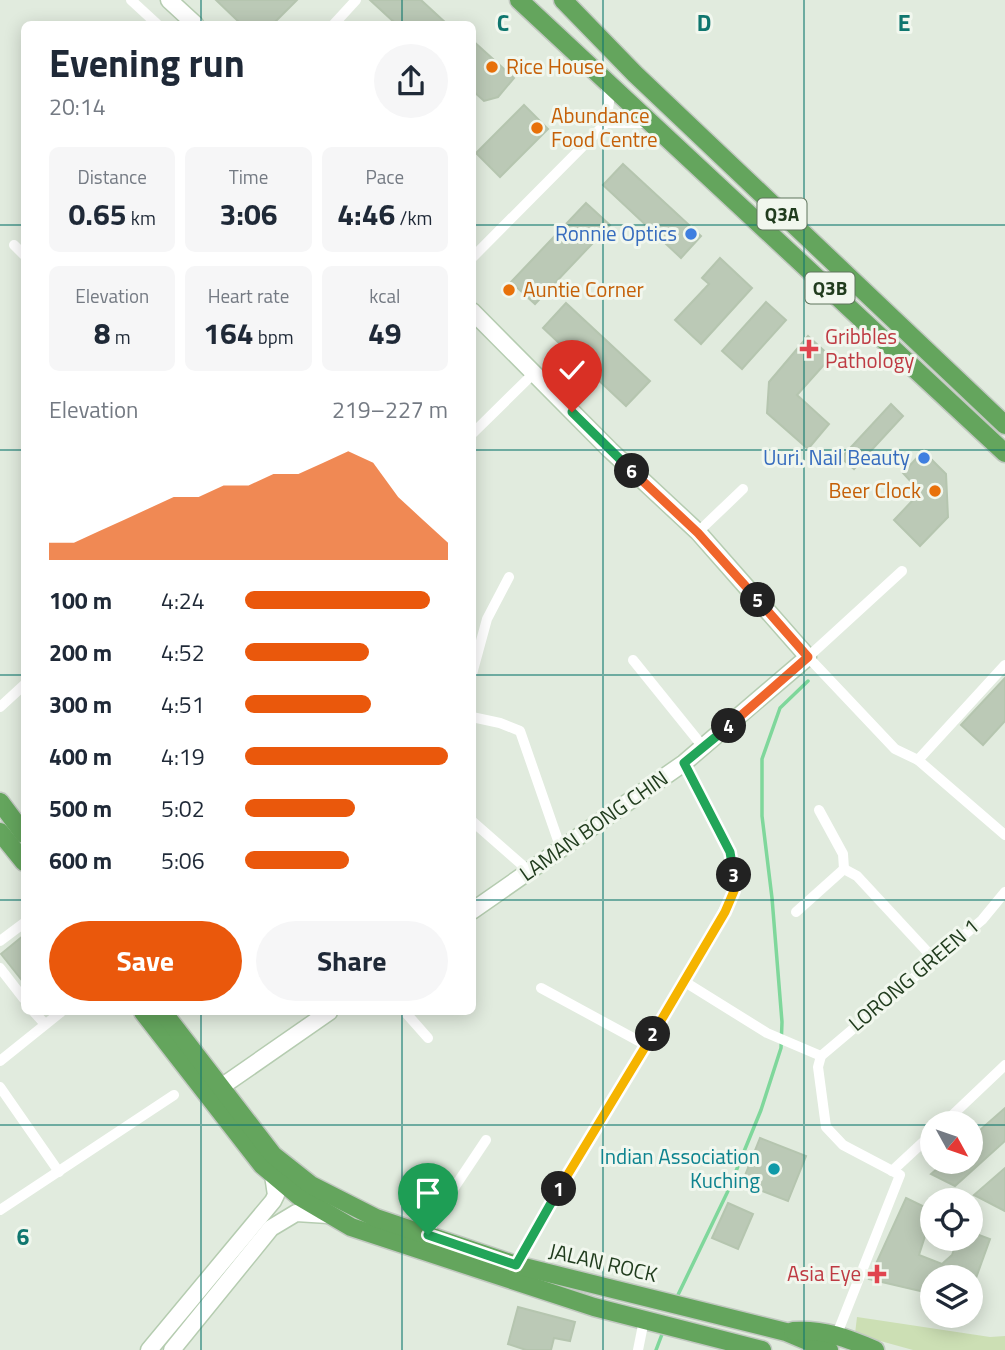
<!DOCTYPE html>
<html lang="en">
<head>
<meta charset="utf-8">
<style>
  body { margin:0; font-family:"Titillium Web",sans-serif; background:#f6f6f7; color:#1f2937; height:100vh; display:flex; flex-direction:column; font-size:26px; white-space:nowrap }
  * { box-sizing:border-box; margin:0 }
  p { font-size:23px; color:#747a83 }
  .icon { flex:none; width:38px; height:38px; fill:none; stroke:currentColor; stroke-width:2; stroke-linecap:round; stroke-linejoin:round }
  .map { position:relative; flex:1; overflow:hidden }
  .side { position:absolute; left:21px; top:21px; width:455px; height:994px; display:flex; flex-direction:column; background:#fff; border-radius:10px; box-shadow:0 4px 18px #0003 }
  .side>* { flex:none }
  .needle { width:46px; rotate:130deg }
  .buttons { position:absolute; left:920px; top:1111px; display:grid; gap:14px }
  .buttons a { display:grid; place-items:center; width:63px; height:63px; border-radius:50%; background:#fff; box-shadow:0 4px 18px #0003; font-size:35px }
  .pin { position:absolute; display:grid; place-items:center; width:60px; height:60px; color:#fff; margin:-72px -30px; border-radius:50% 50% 50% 0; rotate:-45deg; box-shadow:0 0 7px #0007 }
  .pin .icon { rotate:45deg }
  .km { position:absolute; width:35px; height:35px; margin:-18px; border-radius:50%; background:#222; color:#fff; font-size:19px; line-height:35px; text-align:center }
  .round { display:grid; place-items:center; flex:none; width:74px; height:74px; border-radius:37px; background:#f6f6f7 }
  .head { display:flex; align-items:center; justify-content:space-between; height:119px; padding:0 28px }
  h1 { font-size:38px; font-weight:700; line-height:52px }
  .figures { display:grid; grid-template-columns:repeat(3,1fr); gap:10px; height:119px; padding:7px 28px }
  .figures div { display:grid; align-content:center; border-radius:10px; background:#f6f6f7; text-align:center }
  .figures b { font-size:30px; font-weight:700 }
  .figures small { font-size:19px; font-weight:400 }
  .figures p { font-size:19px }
  .chart { height:196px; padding:14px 28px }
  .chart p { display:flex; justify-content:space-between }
  .chart svg { width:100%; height:126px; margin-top:7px; fill:#ea580c; opacity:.7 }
  .cta { display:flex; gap:14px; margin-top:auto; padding:14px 28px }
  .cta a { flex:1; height:80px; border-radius:42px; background:#ea580c; color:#fff; font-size:28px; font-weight:700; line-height:80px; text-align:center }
  .cta a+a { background:#f6f6f7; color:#1f2937 }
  ul { padding:0 28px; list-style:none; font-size:23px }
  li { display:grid; grid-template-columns:112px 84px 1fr; align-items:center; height:52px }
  li i { height:18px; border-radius:9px; background:#ea580c }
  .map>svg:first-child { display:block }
</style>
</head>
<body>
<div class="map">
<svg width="1005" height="1350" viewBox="0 0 1005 1350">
  <rect width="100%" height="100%" fill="#e1ebde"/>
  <polygon fill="#ccdfb4" points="857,1317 990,1337 1005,1336 1005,1350 913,1350 855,1334"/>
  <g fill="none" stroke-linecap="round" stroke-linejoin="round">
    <g stroke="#7fd79b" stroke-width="3.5">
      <polyline points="676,1299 727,1193 761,1110 781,1048 782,1022 772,898 762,816 762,759 780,708 808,681"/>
      <polyline points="656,1350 664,1329"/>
    </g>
  </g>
  <g fill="#bbc9b6" stroke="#b5c5af" stroke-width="2">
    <polygon points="216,0 297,0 273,24 241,24"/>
    <polygon points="370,0 421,0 447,24 396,24"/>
    <polygon points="472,40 514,78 498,97 484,101 472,90"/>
    <polygon points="524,105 548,129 500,177 476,153"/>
    <polygon points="623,164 701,236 681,258 603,185"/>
    <polygon points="586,203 610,225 535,304 511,282"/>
    <polygon points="720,258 752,288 701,344 675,320 709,284 702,278"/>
    <polygon points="766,302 786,320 742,369 722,351"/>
    <polygon points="566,303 650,381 626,406 543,328"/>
    <polygon points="808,336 831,357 797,395 829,424 808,449 767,413 769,382"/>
    <polygon points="891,404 903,416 854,469 841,458"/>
    <polygon points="923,451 946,474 948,517 920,546 894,520 914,499 914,485 903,473"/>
    <polygon points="1005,678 1005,721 983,745 961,725"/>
    <polygon points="24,935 24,983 1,954"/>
    <polygon points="1005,1108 1005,1141 955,1186 931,1174 945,1162 971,1162 971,1138"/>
    <polygon points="760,1138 806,1156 788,1201 742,1183"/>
    <polygon points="1005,1168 1005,1211 974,1195"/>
    <polygon points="906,1198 933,1211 919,1255 942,1264 952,1255 958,1239 971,1239 971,1232 990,1239 976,1278 933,1278 933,1294 869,1279"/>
    <polygon points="728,1203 753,1214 738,1249 712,1238"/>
    <polygon points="518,1307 575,1322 570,1341 554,1338 551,1350 526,1350 508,1344"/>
  </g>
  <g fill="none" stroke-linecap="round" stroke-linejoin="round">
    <g stroke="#b5ccb0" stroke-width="19">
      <g id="secondary">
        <polyline points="169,0 195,24"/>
        <polyline points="472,311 610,450 698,532 808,657 684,763 472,911"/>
        <polyline points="221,1087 329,1012"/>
        <polyline points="149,1350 273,1201 276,1195 273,1175"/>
        <polyline points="172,1350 271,1228 296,1213 328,1215"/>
      </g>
    </g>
    <g stroke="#c1c8c0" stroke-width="21">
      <g id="primary">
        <polyline points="519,0 1005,453"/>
        <polyline points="563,0 635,74 1005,425"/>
        <polyline points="0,802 24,834"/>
        <polyline points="0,832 24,862"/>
        <polyline points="143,1012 262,1165 300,1197 351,1227 594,1307 762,1350"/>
        <polyline points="163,1012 273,1155 311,1185 376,1218 516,1265 786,1332 829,1350"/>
        <path d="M793 1331C824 1329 847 1338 875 1350"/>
      </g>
    </g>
    <g stroke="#fff" stroke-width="10">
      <polyline points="131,0 157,24"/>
      <polyline points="334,24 356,0"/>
      <polyline points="606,123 652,123"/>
      <polyline points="14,245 24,255"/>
      <polyline points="472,258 606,123 609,102 605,81"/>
      <polyline points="472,434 533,374"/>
      <polyline points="698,532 743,489"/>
      <polyline points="902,571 808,657 895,749 918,760 1005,835"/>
      <polyline points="633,660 704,748"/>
      <polyline points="472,674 487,619 509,577"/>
      <polyline points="0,707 24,685"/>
      <polyline points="472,717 500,723 520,731 561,849"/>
      <polyline points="918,760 1005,665"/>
      <polyline points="819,810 843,854 844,869"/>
      <polyline points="472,821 529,871"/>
      <polyline points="844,869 857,876 934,959"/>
      <polyline points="796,912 844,869"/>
      <polyline points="0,941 24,923"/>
      <polyline points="0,968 24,999"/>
      <polyline points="685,982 767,1033 821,1056"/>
      <polyline points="541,988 646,1045"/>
      <polyline points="34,1012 45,1024"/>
      <polyline points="405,1012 428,1038"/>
      <polyline points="0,1061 61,1012"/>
      <polyline points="0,1087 59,1172"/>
      <polyline points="943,1124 1005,1065"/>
      <polyline points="892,1171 933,1133"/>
      <polyline points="0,1210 174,1095"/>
      <polyline points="428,1235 440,1209 486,1140"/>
      <polyline points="516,1265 685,982 734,891 730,853 684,763"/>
      <polyline points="837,1334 900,1175 843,1145 826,1127 818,1067 821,1056 982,920 1005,892"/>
      <polyline points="638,1350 644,1320"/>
    </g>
    <use href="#secondary" stroke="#fff" stroke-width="16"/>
    <use href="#primary" stroke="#64a55d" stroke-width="18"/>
  </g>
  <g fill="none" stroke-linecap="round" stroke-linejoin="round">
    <g stroke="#fff" stroke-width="14">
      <polyline id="split-1" points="428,1235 516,1265 559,1189"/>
    </g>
    <g stroke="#fff" stroke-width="14">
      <polyline id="split-2" points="559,1189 653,1034"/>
    </g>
    <g stroke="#fff" stroke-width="14">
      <polyline id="split-3" points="653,1034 725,912 734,891 734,875"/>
    </g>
    <g stroke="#fff" stroke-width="14">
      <polyline id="split-4" points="729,726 684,763 730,852 734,875"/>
    </g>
    <g stroke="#fff" stroke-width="14">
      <polyline id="split-5" points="729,726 808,657 758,600"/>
    </g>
    <g stroke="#fff" stroke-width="14">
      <polyline id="split-6" points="632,471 698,533 758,600"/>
    </g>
    <g stroke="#fff" stroke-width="14">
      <polyline id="split-7" points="572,412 632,471"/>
    </g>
    <use href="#split-1" stroke="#22a559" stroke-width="9"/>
    <use href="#split-2" stroke="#f5b400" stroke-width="9"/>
    <use href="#split-3" stroke="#f5b400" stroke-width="9"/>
    <use href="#split-4" stroke="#22a559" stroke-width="9"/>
    <use href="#split-5" stroke="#f0652b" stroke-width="9"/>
    <use href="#split-6" stroke="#f0652b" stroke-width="9"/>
    <use href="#split-7" stroke="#22a559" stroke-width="9"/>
  </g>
  <path fill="none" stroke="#0f766e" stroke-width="2" stroke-opacity="0.55" d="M201 0V24M402 0V24M603 0V1350M804 0V1350M0 225H24M472 225H1005M0 450H24M472 450H1005M0 675H24M472 675H1005M0 900H24M472 900H1005M201 1012V1350M402 1012V1350M0 1125H933M971 1125H1005"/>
  <g fill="#e8710a" stroke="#f1f7ee" stroke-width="2.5">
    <circle cx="492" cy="67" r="7"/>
    <circle cx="537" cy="128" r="7"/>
    <circle cx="509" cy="290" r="7"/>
    <circle cx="935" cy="491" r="7"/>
  </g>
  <g fill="#3f7fe0" stroke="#f1f7ee" stroke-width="2.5">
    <circle cx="691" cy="234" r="7"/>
    <circle cx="924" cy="458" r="7"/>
  </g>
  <g fill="#e0444e" stroke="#f1f7ee" stroke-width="2.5">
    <path d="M805.5 338.5h7v7h7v7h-7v7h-7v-7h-7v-7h7z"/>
    <path d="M873.5 1263.5h7v7h7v7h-7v7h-7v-7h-7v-7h7z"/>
  </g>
  <circle fill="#0f9aa8" stroke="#f1f7ee" stroke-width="2.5" cx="774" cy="1169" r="7"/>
  <g text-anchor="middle" stroke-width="6" stroke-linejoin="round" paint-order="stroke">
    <g fill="#f1f7ee" stroke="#5f745c" stroke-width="2">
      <rect x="757.5" y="198.5" width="49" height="31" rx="5"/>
      <rect x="805.5" y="272.5" width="49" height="31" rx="5"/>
    </g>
    <g font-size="19" font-weight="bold" fill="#213c1e">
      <text x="782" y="221">Q3A</text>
      <text x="830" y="295">Q3B</text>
    </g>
    <g font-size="21" fill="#c56008" stroke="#f1f7ee" text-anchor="start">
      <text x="506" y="74">Rice House</text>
      <text x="551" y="123">Abundance<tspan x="551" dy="24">Food Centre</tspan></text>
      <text x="523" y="297">Auntie Corner</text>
      <text x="921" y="498" text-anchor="end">Beer Clock</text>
    </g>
    <g font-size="21" fill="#366cbe" stroke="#f1f7ee" text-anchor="end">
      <text x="677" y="241">Ronnie Optics</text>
      <text x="910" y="465">Uuri. Nail Beauty</text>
    </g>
    <g font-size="21" fill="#be3a42" stroke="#f1f7ee" text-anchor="start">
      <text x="825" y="344">Gribbles<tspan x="825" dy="24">Pathology</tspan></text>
      <text x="861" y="1281" text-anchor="end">Asia Eye</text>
    </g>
    <g font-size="21" fill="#213c1e" stroke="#f1f7ee">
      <text transform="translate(594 826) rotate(-35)" y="7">LAMAN BONG CHIN</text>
      <text transform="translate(914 975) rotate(-40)" y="7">LORONG GREEN 1</text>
      <text transform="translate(603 1263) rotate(13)" y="7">JALAN ROCK</text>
    </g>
    <g font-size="21" fill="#0d838f" stroke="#f1f7ee" text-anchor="end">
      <text x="760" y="1164">Indian Association<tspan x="760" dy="24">Kuching</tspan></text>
    </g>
  </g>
  <g font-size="23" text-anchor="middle" font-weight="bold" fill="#0f766e" stroke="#f1f7ee" stroke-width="6" stroke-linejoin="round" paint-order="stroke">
    <text x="503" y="31">C</text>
    <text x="704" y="31">D</text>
    <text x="904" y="31">E</text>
    <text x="23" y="1245">6</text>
  </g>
</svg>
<div class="buttons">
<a><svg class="needle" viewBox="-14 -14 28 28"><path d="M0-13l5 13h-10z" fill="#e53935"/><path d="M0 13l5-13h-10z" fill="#747a83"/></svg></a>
<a><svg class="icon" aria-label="locate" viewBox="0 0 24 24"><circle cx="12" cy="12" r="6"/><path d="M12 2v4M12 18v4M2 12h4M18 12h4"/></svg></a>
<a><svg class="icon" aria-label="layers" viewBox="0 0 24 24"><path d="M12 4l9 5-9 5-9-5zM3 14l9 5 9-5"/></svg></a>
</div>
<div class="pin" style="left:428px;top:1235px;background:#1e9e55"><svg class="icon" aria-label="arrive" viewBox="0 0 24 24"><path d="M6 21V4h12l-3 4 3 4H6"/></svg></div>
<div class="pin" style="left:572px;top:412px;background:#d93025"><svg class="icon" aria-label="check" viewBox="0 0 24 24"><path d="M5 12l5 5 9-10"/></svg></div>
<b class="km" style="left:559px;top:1189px">1</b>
<b class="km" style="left:653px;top:1034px">2</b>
<b class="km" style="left:734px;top:875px">3</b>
<b class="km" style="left:729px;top:726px">4</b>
<b class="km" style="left:758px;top:600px">5</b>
<b class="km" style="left:632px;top:471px">6</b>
<section class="side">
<div class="head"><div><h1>Evening run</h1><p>20:14</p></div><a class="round"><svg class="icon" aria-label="share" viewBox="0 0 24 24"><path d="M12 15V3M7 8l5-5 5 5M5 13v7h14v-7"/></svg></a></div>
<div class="figures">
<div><p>Distance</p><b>0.65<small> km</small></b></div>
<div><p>Time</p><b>3:06</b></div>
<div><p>Pace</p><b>4:46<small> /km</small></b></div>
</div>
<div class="figures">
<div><p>Elevation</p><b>8<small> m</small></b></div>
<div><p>Heart rate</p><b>164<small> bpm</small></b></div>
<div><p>kcal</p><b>49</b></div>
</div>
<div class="chart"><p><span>Elevation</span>219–227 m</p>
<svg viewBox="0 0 160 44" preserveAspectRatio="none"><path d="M0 44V38L10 38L20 34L30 30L40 26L50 22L60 22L70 18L80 18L90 14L100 14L110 10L120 6L130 10L140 22L150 30L160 38V44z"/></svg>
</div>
<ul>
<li><b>100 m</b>4:24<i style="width:91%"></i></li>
<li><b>200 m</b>4:52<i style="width:61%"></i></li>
<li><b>300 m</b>4:51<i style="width:62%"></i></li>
<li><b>400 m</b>4:19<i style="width:100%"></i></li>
<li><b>500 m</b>5:02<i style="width:54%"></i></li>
<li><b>600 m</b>5:06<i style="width:51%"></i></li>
</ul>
<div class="cta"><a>Save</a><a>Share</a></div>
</section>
</div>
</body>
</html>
